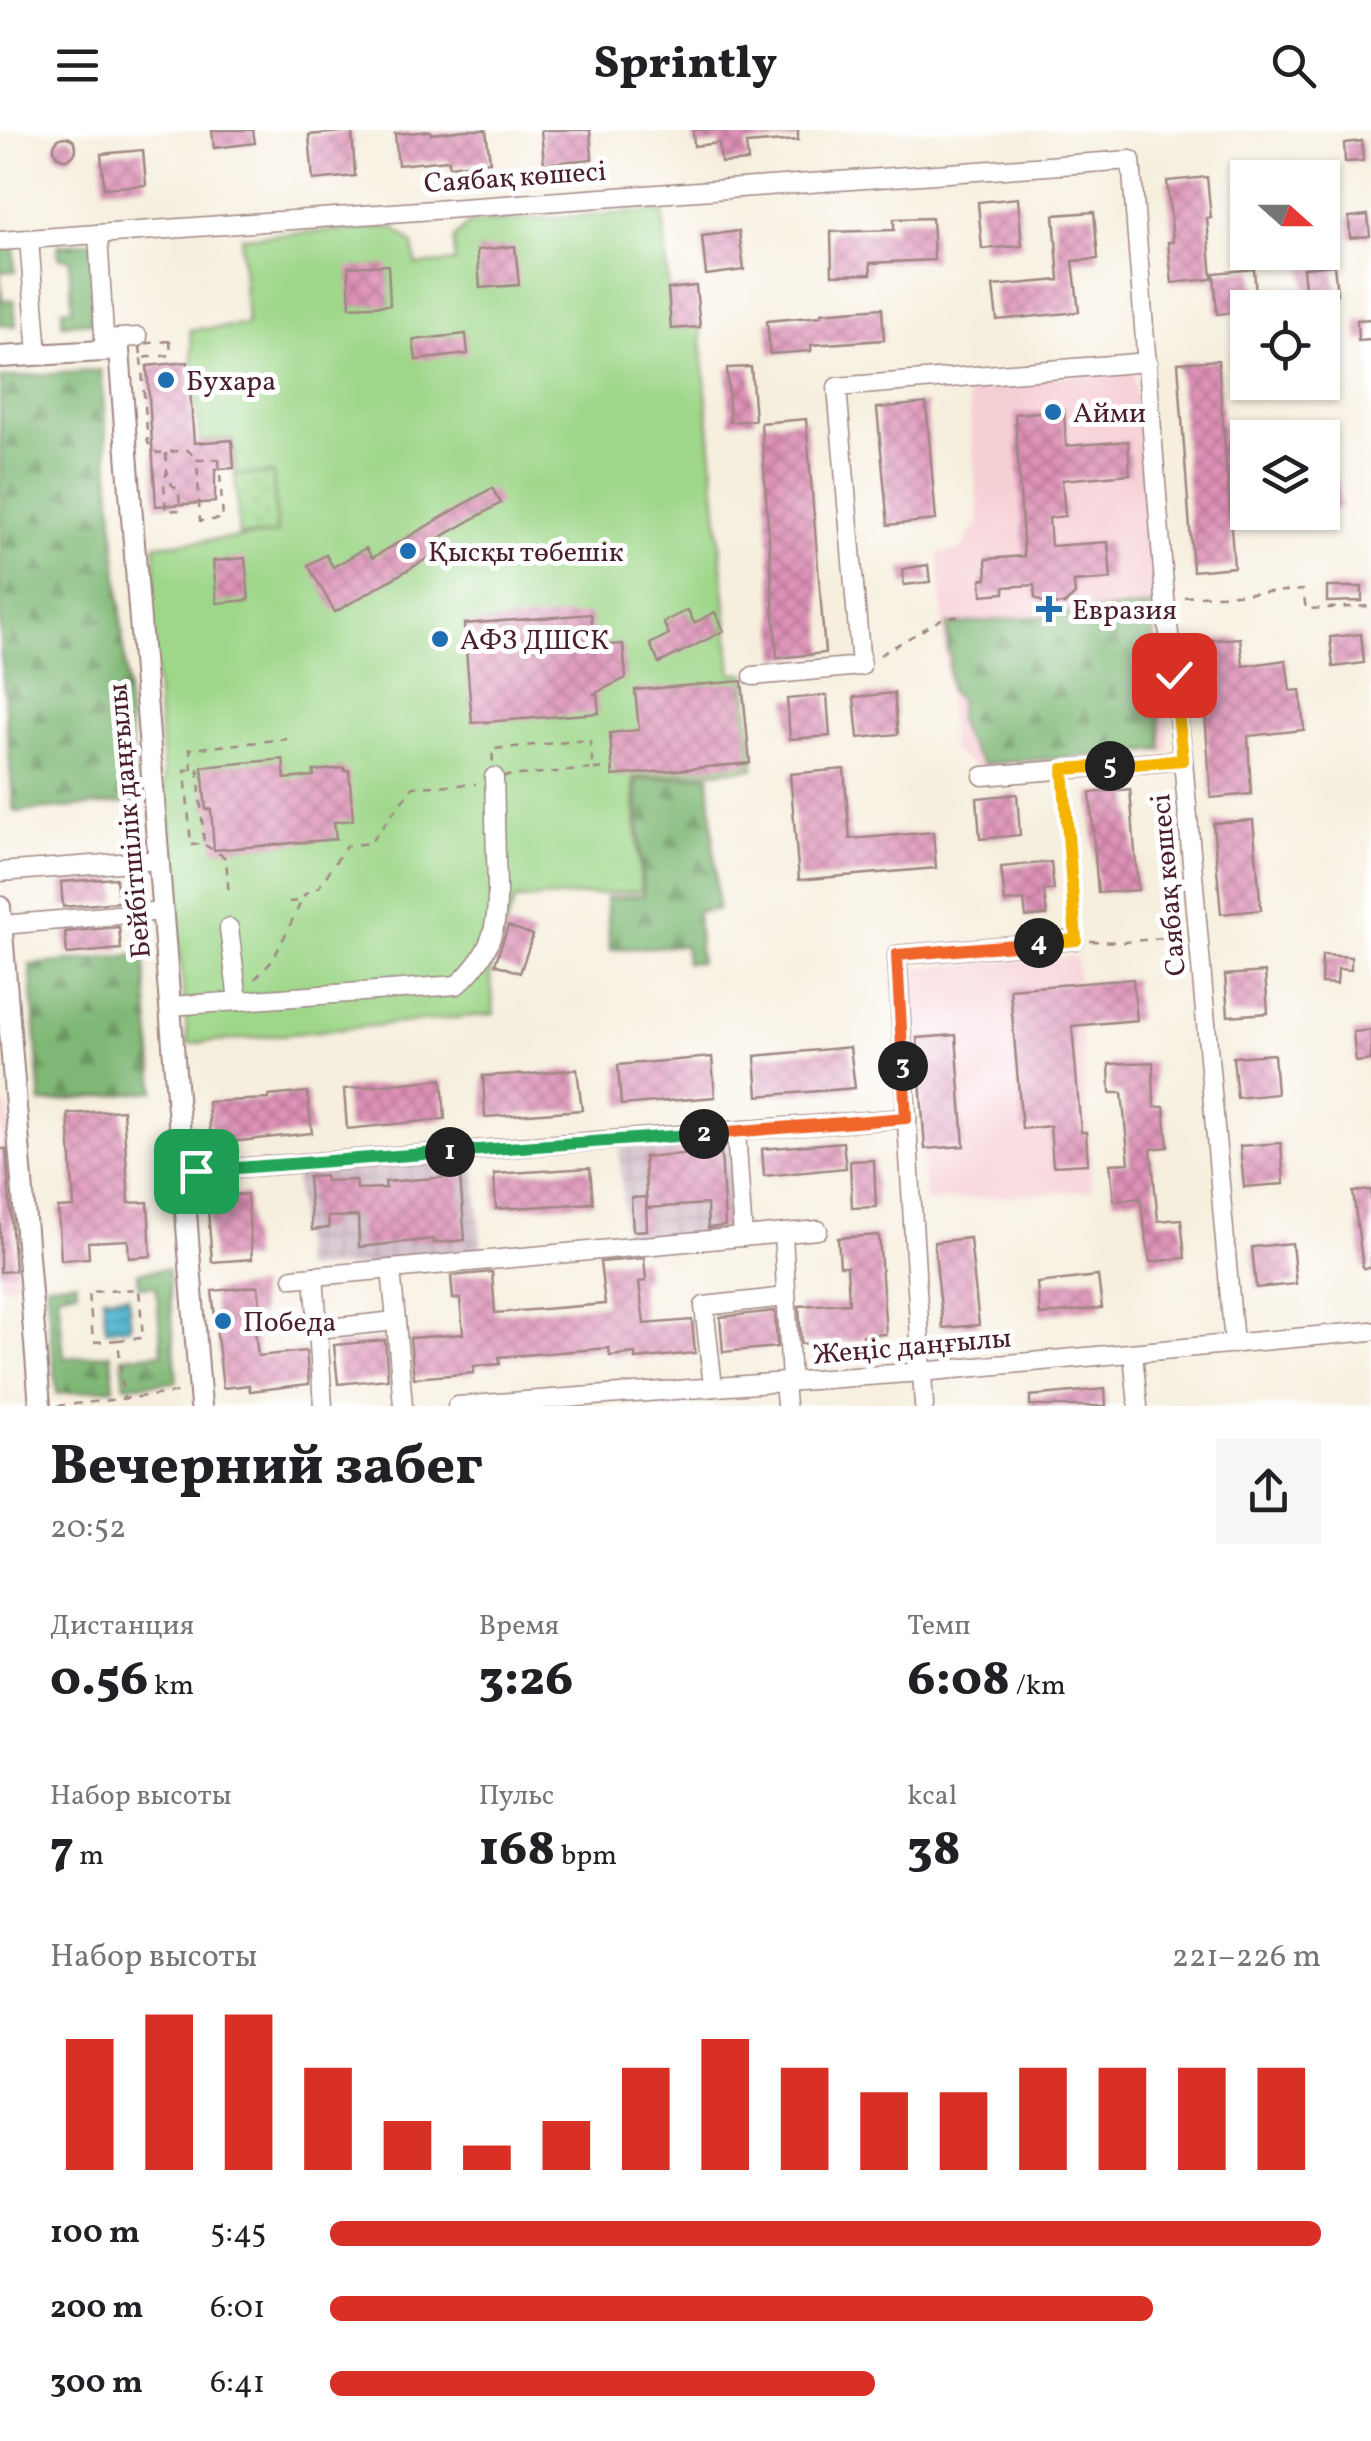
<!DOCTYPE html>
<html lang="ru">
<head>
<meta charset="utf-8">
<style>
  body { margin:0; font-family:Vollkorn,serif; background:#f6f6f6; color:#202124; height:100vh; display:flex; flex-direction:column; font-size:38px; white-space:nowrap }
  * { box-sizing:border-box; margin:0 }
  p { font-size:32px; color:#757577 }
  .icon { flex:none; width:55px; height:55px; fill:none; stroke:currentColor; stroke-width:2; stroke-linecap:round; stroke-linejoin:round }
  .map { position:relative; height:1276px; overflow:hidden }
  .sheet { display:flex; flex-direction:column; background:#fff; flex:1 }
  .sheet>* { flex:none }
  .needle { width:65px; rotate:111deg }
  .buttons { position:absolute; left:1230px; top:30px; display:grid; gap:20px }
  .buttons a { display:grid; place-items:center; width:110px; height:110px; border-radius:0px; background:#fff; box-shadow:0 2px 8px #0004; font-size:50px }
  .pin { position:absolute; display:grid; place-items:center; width:85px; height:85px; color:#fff; margin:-42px; border-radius:20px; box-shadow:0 5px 15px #0006 }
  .km { position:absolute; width:50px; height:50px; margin:-25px; border-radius:50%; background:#222; color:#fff; font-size:28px; line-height:50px; text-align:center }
  .round { display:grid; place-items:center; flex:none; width:105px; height:105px; border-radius:0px; background:#f6f6f6 }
  .overview { display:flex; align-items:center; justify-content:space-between; height:170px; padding:0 50px }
  h1 { font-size:55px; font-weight:800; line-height:75px }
  .stats { display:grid; grid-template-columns:repeat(3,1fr); gap:15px; height:170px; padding:10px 50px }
  .stats div { display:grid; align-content:center }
  .stats b { font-size:50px; font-weight:800 }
  .stats small { font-size:28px; font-weight:400 }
  .stats p { font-size:28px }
  .chart { height:280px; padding:20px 50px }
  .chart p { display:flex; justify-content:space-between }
  .chart svg { width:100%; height:180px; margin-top:10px; stroke:#d93025; stroke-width:6 }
  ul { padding:0 50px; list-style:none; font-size:32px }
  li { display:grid; grid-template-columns:160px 120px 1fr; align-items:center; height:75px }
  li i { height:25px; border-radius:12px; background:#d93025 }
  header { display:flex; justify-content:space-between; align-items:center; height:130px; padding:0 50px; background:#fff; font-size:45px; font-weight:800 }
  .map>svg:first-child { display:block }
</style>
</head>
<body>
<header><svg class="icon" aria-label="menu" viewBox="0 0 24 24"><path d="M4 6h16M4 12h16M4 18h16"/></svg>Sprintly<svg class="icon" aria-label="search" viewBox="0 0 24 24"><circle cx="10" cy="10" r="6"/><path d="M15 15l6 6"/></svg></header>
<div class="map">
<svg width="1371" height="1276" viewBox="0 0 1371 1276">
  <defs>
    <pattern id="industrial-grid" width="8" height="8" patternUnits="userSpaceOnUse" patternTransform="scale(2.5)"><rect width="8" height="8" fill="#d1bdc8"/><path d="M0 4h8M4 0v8" fill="none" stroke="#b5a2ac"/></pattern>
    <pattern id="grass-dots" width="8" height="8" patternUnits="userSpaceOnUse" patternTransform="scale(2.5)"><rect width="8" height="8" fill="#9fd78a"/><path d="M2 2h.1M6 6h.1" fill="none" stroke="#8ab877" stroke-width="1.8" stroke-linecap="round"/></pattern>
    <pattern id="forest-firs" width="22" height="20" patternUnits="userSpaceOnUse" patternTransform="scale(2.5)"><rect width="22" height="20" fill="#7fb876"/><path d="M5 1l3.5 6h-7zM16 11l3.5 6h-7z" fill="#6a9561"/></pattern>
    <pattern id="water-rules" width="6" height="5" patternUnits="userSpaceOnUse" patternTransform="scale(2.5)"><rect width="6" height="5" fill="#4fb6cd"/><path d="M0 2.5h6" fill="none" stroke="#4493a7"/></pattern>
    <pattern id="building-cross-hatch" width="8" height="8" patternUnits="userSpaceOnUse" patternTransform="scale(2.5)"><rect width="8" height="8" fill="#de92b7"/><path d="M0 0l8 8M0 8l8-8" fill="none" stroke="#b67795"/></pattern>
  </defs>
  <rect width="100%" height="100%" fill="#fff"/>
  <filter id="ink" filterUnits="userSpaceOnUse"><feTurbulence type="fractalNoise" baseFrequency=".01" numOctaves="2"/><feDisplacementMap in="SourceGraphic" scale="20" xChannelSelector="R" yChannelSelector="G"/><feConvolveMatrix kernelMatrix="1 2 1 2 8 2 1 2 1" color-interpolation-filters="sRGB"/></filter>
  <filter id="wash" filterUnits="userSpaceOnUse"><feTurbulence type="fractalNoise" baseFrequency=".0048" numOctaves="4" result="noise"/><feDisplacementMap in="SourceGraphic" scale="40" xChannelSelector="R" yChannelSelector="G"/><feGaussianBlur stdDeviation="2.25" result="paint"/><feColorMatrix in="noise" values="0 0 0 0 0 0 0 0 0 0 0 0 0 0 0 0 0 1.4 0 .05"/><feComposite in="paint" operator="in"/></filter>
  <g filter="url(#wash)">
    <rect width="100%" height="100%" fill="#f6efde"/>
    <g fill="#f6cfd5">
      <polygon points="1133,240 1170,622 977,638 951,620 938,423 961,420 979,391 967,255"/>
      <polygon points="1076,826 1092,1060 925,1072 909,838"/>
      <polygon points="8,976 18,1141 14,1156 0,1156 0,977"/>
    </g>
    <g fill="url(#industrial-grid)">
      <polygon points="729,1010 736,1103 625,1111 619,1018"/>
      <polygon points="475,1030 482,1128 302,1140 295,1043"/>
    </g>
    <polygon fill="url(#grass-dots)" stroke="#747b5a" stroke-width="2.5" points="274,343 277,404 239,406 235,345"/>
    <g fill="url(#forest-firs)" stroke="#646c50" stroke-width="2.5">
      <polygon points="93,112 98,192 62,194 62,179 72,178 69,128 59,128 58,115"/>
      <polygon points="14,118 15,141 0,142 2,170 14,170 16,196 0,195 0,119"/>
      <polygon points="101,240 136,672 14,682 0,511 0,248"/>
      <path d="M1151 476 1162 620 983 634C968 614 952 598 960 571L950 561 948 536 951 527 948 523 947 495Z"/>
      <polygon points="709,645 718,780 697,782 700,832 686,833 684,815 610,820 606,768 643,765 636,650"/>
      <polygon points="144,824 155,961 41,973 30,835"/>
      <polygon points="168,1139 177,1252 125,1256 122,1227 162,1223 156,1156 139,1157 138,1142"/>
      <polygon points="76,1151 77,1161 58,1163 64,1228 111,1224 114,1258 57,1264 46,1154"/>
    </g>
    <polygon fill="#9fd78a" stroke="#747b5a" stroke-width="2.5" points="663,81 671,198 700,197 732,543 745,543 754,638 633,648 641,761 515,770 490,839 494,884 188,914 147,456 155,444 155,415 277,404 273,343 235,345 233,309 200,312 190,200 247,195 241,107 393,97 413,114 416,135 455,132 454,110 469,93"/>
    <polygon fill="url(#water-rules)" stroke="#4c6a7c" stroke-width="2.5" points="128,1165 131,1197 106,1200 103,1167"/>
    <g id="blocks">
      <g fill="url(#building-cross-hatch)">
        <polygon points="212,0 253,0 255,13 214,18"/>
        <polygon points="465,0 486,0 490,31 449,36 449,30 398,35 395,4 431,1 431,4"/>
        <polygon points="541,0 590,0 592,29 544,34"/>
        <polygon points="693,0 798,0 798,10 746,14 748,31 721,33 719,13 694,16"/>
        <polygon points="352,1 355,46 313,50 309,5"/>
        <circle cx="65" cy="18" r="11"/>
        <polygon points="1362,11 1363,31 1345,32 1344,13"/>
        <polygon points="143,20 146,55 104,58 101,24"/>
        <polygon points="1207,47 1211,88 1207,88 1212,149 1172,153 1168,112 1173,112 1167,51"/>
        <polygon points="1018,68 1022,116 982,119 978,72"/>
        <polygon points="1094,82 1098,129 1073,131 1079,182 997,190 993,156 1059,150 1054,85"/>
        <polygon points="1368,85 1370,106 1350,108 1349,87"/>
        <polygon points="932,88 934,130 870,133 871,144 832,145 831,102 894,100 894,89"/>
        <polygon points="739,101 744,140 706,145 702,106"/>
        <polygon points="515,116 519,155 480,158 477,120"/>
        <polygon points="388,135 390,175 350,177 348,137"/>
        <polygon points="1334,135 1337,164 1306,168 1303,138"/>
        <polygon points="1254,139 1257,178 1248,178 1248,181 1217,184 1214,143"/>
        <polygon points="696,156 700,197 671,199 668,159"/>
        <polygon points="882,178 884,210 811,215 811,221 770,224 767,191 821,186 821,183"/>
        <polygon points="1371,189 1371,210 1358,211 1357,190"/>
        <polygon points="466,204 468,224 416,230 413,210"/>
        <polygon points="1218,230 1234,437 1193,441 1178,233"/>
        <polygon points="188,232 194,313 232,310 234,338 215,339 215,372 156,376 147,236"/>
        <polygon points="751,237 755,290 730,292 727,238"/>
        <polygon points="926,273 936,390 888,395 877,278"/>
        <polygon points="1064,280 1066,316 1128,311 1130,344 1062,350 1065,386 1049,388 1051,416 1108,412 1111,449 1074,452 1075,465 1065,474 1048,475 1035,468 1034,455 1004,457 1004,463 982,465 981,449 987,449 986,429 1024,426 1015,284"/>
        <polygon points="806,289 825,523 777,528 761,293"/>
        <polygon points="1338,349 1341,378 1322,380 1322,351"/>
        <polygon points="492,358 501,373 429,414 435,424 335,482 308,435 326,425 333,437 366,418 372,428"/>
        <polygon points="245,428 249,470 217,473 213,431"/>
        <polygon points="928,435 930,452 904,455 902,439"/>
        <polygon points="1327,457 1362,457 1362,471 1327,472"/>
        <polygon points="688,480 694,493 715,482 724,501 659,533 650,514 669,504 663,492"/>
        <polygon points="591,484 594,516 623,514 626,548 593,564 597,564 599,583 472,593 464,494"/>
        <polygon points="1361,504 1364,533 1333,537 1330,507"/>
        <polygon points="1240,508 1243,536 1286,530 1290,561 1300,560 1304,600 1248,606 1251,664 1211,668 1200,511"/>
        <polygon points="742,551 750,633 613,646 610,603 639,600 635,560"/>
        <polygon points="894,563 898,604 858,608 854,567"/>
        <polygon points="827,565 830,606 790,609 787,569"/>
        <polygon points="283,629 285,649 314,646 313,641 344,638 344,641 349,640 353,690 334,692 336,709 214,720 211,679 206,680 202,637"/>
        <polygon points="844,639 850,709 933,702 936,738 799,750 790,644"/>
        <polygon points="1130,659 1138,760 1098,763 1090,663"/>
        <polygon points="1017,664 1020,705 980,709 977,668"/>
        <polygon points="1253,690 1261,780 1221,784 1213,693"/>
        <polygon points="1051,732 1054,760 1044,760 1047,785 1026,787 1024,770 1005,772 1001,737"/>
        <polygon points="116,748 118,772 63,777 61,752"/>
        <polygon points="508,796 533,805 520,843 495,834"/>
        <polygon points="119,797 121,819 67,824 65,802"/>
        <polygon points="1322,825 1351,827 1351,840 1338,839 1337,854 1321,853"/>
        <polygon points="1265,842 1268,883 1228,886 1225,845"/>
        <polygon points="1133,849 1137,890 1072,896 1081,1002 1086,1002 1088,1034 1053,1036 1050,996 1022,999 1010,859"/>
        <polygon points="1371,900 1371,930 1356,932 1353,902"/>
        <polygon points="956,905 964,1016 925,1019 917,908"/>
        <polygon points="850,917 855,958 758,966 755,926"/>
        <polygon points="1274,924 1277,964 1237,968 1233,927"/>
        <polygon points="712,927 715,967 621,975 618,935"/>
        <polygon points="1153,932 1154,977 1164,977 1168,1017 1151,1019 1158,1091 1181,1089 1185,1128 1150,1132 1140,1068 1114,1071 1110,1034 1129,1033 1122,963 1110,963 1109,934"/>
        <polygon points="577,939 582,980 485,987 483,946 523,944 524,945"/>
        <polygon points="442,949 445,989 347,999 344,959"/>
        <polygon points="307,962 312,1003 211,1014 208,972 269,969 269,966"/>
        <polygon points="123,980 129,1073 148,1072 151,1126 129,1128 128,1110 88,1112 89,1128 61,1130 58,1078 74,1077 68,984"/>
        <polygon points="843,1012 846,1038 764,1046 762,1019"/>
        <polygon points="1281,1013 1284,1054 1244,1057 1240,1016"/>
        <polygon points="0,1019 6,1019 15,1141 0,1142"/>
        <polygon points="721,1021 725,1096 708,1098 707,1074 647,1078 644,1027"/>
        <polygon points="874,1030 876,1077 852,1078 850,1031"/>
        <polygon points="590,1038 593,1073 496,1079 494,1044"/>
        <polygon points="325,1046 326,1051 356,1050 357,1059 386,1058 385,1052 460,1046 465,1110 434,1113 434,1109 359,1117 358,1086 328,1087 329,1098 312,1100 308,1047"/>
        <polygon points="1371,1060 1371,1138 1363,1138 1353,1062"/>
        <polygon points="247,1064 252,1129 212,1132 207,1067"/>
        <polygon points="646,1067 647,1100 633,1101 631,1068"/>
        <polygon points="879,1105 886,1204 863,1205 864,1210 801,1214 799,1176 849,1173 847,1136 840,1136 838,1108"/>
        <polygon points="970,1108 979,1195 943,1198 934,1112"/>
        <polygon points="1292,1113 1296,1154 1256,1158 1252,1117"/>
        <polygon points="644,1128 646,1151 639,1152 644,1194 692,1190 695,1223 635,1229 635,1223 610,1226 609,1218 499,1227 500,1234 474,1236 474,1243 414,1248 410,1208 463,1204 460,1169 453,1169 451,1146 492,1142 495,1183 605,1174 600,1132"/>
        <polygon points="1098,1146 1102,1178 1040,1185 1037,1153"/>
        <polygon points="258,1156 261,1184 253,1185 258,1226 306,1221 309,1254 250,1261 249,1255 223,1258 212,1161"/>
        <polygon points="775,1181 777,1217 723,1222 720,1187"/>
        <polygon points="385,1210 388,1249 338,1254 334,1215"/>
        <polygon points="1105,1259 1106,1276 1030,1276 1030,1266"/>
      </g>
    </g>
  </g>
  <g filter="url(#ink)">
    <use href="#blocks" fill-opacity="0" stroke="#a08784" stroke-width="2.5"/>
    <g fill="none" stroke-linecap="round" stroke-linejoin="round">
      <g stroke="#a08784" stroke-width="21">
        <g id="minor">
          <polyline points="98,104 105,221"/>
          <polyline points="29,109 38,225"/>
          <polyline points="0,111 1131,30 1165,468 1183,630 1234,1214"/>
          <polyline points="104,209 138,207"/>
          <polyline points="753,546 861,536 837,257 1148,232"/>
          <polyline points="983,646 1183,630"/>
          <polyline points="0,742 159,730"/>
          <polyline points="2,795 163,781"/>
          <polyline points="229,798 238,871"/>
          <path d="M171 876 457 855C502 815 498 782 496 726 495 700 495 674 494 647"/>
          <polyline points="736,1001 743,1107"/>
          <polyline points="182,1042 907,988"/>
          <polyline points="783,1104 791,1252"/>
          <polyline points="391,1139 396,1191"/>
          <polyline points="314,1146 318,1199"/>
          <polyline points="293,1148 818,1100"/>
          <polyline points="1133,1223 1138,1276"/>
          <polyline points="784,1252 786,1276"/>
          <polyline points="713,1257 704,1176 786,1167"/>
          <polyline points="323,1276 318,1199 396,1191 403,1276"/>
          <polyline points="457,1276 921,1242 1371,1201"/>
          <polyline points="924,1276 897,825 1075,810"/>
        </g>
      </g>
      <g stroke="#a08784" stroke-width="24">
        <g id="major">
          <polyline points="0,227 119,220 201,1276"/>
          <polyline points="0,777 40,1276"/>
        </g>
      </g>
      <g stroke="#a08784" stroke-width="2.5" stroke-dasharray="8 8" stroke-linecap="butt">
        <polygon points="170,211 171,225 141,228 140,214"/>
        <polyline points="141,228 148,313 157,323 188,320 196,329"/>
        <polyline points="166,323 167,341 164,354 166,381 180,380 179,360 172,355 167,341"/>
        <polygon points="219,329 223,389 200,391 197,330"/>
        <polyline points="1184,467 1303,460 1306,479 1371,476"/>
        <polyline points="880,525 943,488 963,486"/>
        <polygon points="590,610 593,639 494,647 492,619"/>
        <polygon points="198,639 204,714 191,715 185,640"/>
        <polyline points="594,639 610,638"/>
        <polyline points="192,640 190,619 287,609"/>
        <polyline points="1064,656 1074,792"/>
        <polyline points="205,715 226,728 229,767"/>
        <polyline points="289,772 301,771"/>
        <polyline points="1090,811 1124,812 1182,806"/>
        <polyline points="255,849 273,830 305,764 319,757 346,716 370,713 413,657 476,654"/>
        <polyline points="118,1210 93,1212 89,1162 139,1159 143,1208 118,1210 124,1268"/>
        <polyline points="57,1276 183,1262"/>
      </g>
      <use href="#minor" stroke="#fff" stroke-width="18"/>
      <use href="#major" stroke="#fff" stroke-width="20"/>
    </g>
  </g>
  <g fill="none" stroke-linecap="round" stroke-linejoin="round" filter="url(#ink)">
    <g stroke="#fff" stroke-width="20">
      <polyline id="split-1" points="196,1041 450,1022"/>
    </g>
    <g stroke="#fff" stroke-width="20">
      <polyline id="split-2" points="450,1022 704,1004"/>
    </g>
    <g stroke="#fff" stroke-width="20">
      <polyline id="split-3" points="704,1004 906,988 903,936"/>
    </g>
    <g stroke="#fff" stroke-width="20">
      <polyline id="split-4" points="903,936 897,825 1039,813"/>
    </g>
    <g stroke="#fff" stroke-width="20">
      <polyline id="split-5" points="1039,813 1076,810 1063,639 1110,636"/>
    </g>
    <g stroke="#fff" stroke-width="20">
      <polyline id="split-6" points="1110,636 1183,630 1174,545"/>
    </g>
    <use href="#split-1" stroke="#22a559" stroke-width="12"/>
    <use href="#split-2" stroke="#22a559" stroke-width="12"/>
    <use href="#split-3" stroke="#f0652b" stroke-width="12"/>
    <use href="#split-4" stroke="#f0652b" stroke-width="12"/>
    <use href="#split-5" stroke="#f5b400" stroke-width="12"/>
    <use href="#split-6" stroke="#f5b400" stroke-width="12"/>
  </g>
  <g fill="#1f6fb2" stroke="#fff" stroke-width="4">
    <circle cx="166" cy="250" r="10"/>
    <circle cx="1053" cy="282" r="10"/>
    <circle cx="408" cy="421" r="10"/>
    <path d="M1044 464h10v10h10v10h-10v10h-10v-10h-10v-10h10z"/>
    <circle cx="440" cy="509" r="10"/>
    <circle cx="223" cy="1191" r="10"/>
  </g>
  <g text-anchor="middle" stroke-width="10" stroke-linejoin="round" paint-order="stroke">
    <g font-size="28" fill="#4a1f2b" stroke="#fff">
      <text transform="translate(515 46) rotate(-4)" y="10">Саябақ көшесі</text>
      <text transform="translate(128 691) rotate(-95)" y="10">Бейбітшілік даңғылы</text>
      <text transform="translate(1167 755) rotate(-95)" y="10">Саябақ көшесі</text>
      <text transform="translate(912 1215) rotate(-5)" y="10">Жеңіс даңғылы</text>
    </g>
    <g font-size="28" fill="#4a1f2b" stroke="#fff" text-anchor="start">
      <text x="186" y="260">Бухара</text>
      <text x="1073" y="292">Айми</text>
      <text x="428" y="431">Қысқы төбешік</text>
      <text x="1072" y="489">Евразия</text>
      <text x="460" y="519">АФЗ ДШСК</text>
      <text x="243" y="1201">Победа</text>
    </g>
  </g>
</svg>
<div class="buttons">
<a><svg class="needle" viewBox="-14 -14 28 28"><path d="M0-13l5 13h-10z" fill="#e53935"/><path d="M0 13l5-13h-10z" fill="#757577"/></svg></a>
<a><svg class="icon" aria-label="locate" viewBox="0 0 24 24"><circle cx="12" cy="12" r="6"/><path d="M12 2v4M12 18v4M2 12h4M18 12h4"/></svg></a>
<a><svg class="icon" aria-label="layers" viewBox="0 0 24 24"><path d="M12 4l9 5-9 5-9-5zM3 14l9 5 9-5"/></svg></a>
</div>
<div class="pin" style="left:196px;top:1041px;background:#1e9e55"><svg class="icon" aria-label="arrive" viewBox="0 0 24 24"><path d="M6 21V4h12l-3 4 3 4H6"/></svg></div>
<div class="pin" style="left:1174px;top:545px;background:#d93025"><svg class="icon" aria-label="check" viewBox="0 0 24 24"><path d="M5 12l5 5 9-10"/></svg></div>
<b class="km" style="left:450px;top:1022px">1</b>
<b class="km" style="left:704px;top:1004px">2</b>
<b class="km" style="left:903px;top:936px">3</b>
<b class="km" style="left:1039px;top:813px">4</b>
<b class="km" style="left:1110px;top:636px">5</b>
</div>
<section class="sheet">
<div class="overview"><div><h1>Вечерний забег</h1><p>20:52</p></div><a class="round"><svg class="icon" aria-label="share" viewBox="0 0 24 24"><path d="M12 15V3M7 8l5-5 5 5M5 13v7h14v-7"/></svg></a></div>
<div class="stats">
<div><p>Дистанция</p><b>0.56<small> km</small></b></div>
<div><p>Время</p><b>3:26</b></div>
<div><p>Темп</p><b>6:08<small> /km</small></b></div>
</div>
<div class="stats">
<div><p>Набор высоты</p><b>7<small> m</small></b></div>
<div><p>Пульс</p><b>168<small> bpm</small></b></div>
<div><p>kcal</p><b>38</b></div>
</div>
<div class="chart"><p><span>Набор высоты</span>221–226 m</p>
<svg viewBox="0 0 160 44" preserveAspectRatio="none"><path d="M5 44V12M15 44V6M25 44V6M35 44V19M45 44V32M55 44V38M65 44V32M75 44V19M85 44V12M95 44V19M105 44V25M115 44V25M125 44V19M135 44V19M145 44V19M155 44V19"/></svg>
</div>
<ul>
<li><b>100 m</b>5:45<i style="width:100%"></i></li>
<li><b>200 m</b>6:01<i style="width:83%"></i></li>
<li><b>300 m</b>6:41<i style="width:55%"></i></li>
</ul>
</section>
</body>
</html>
